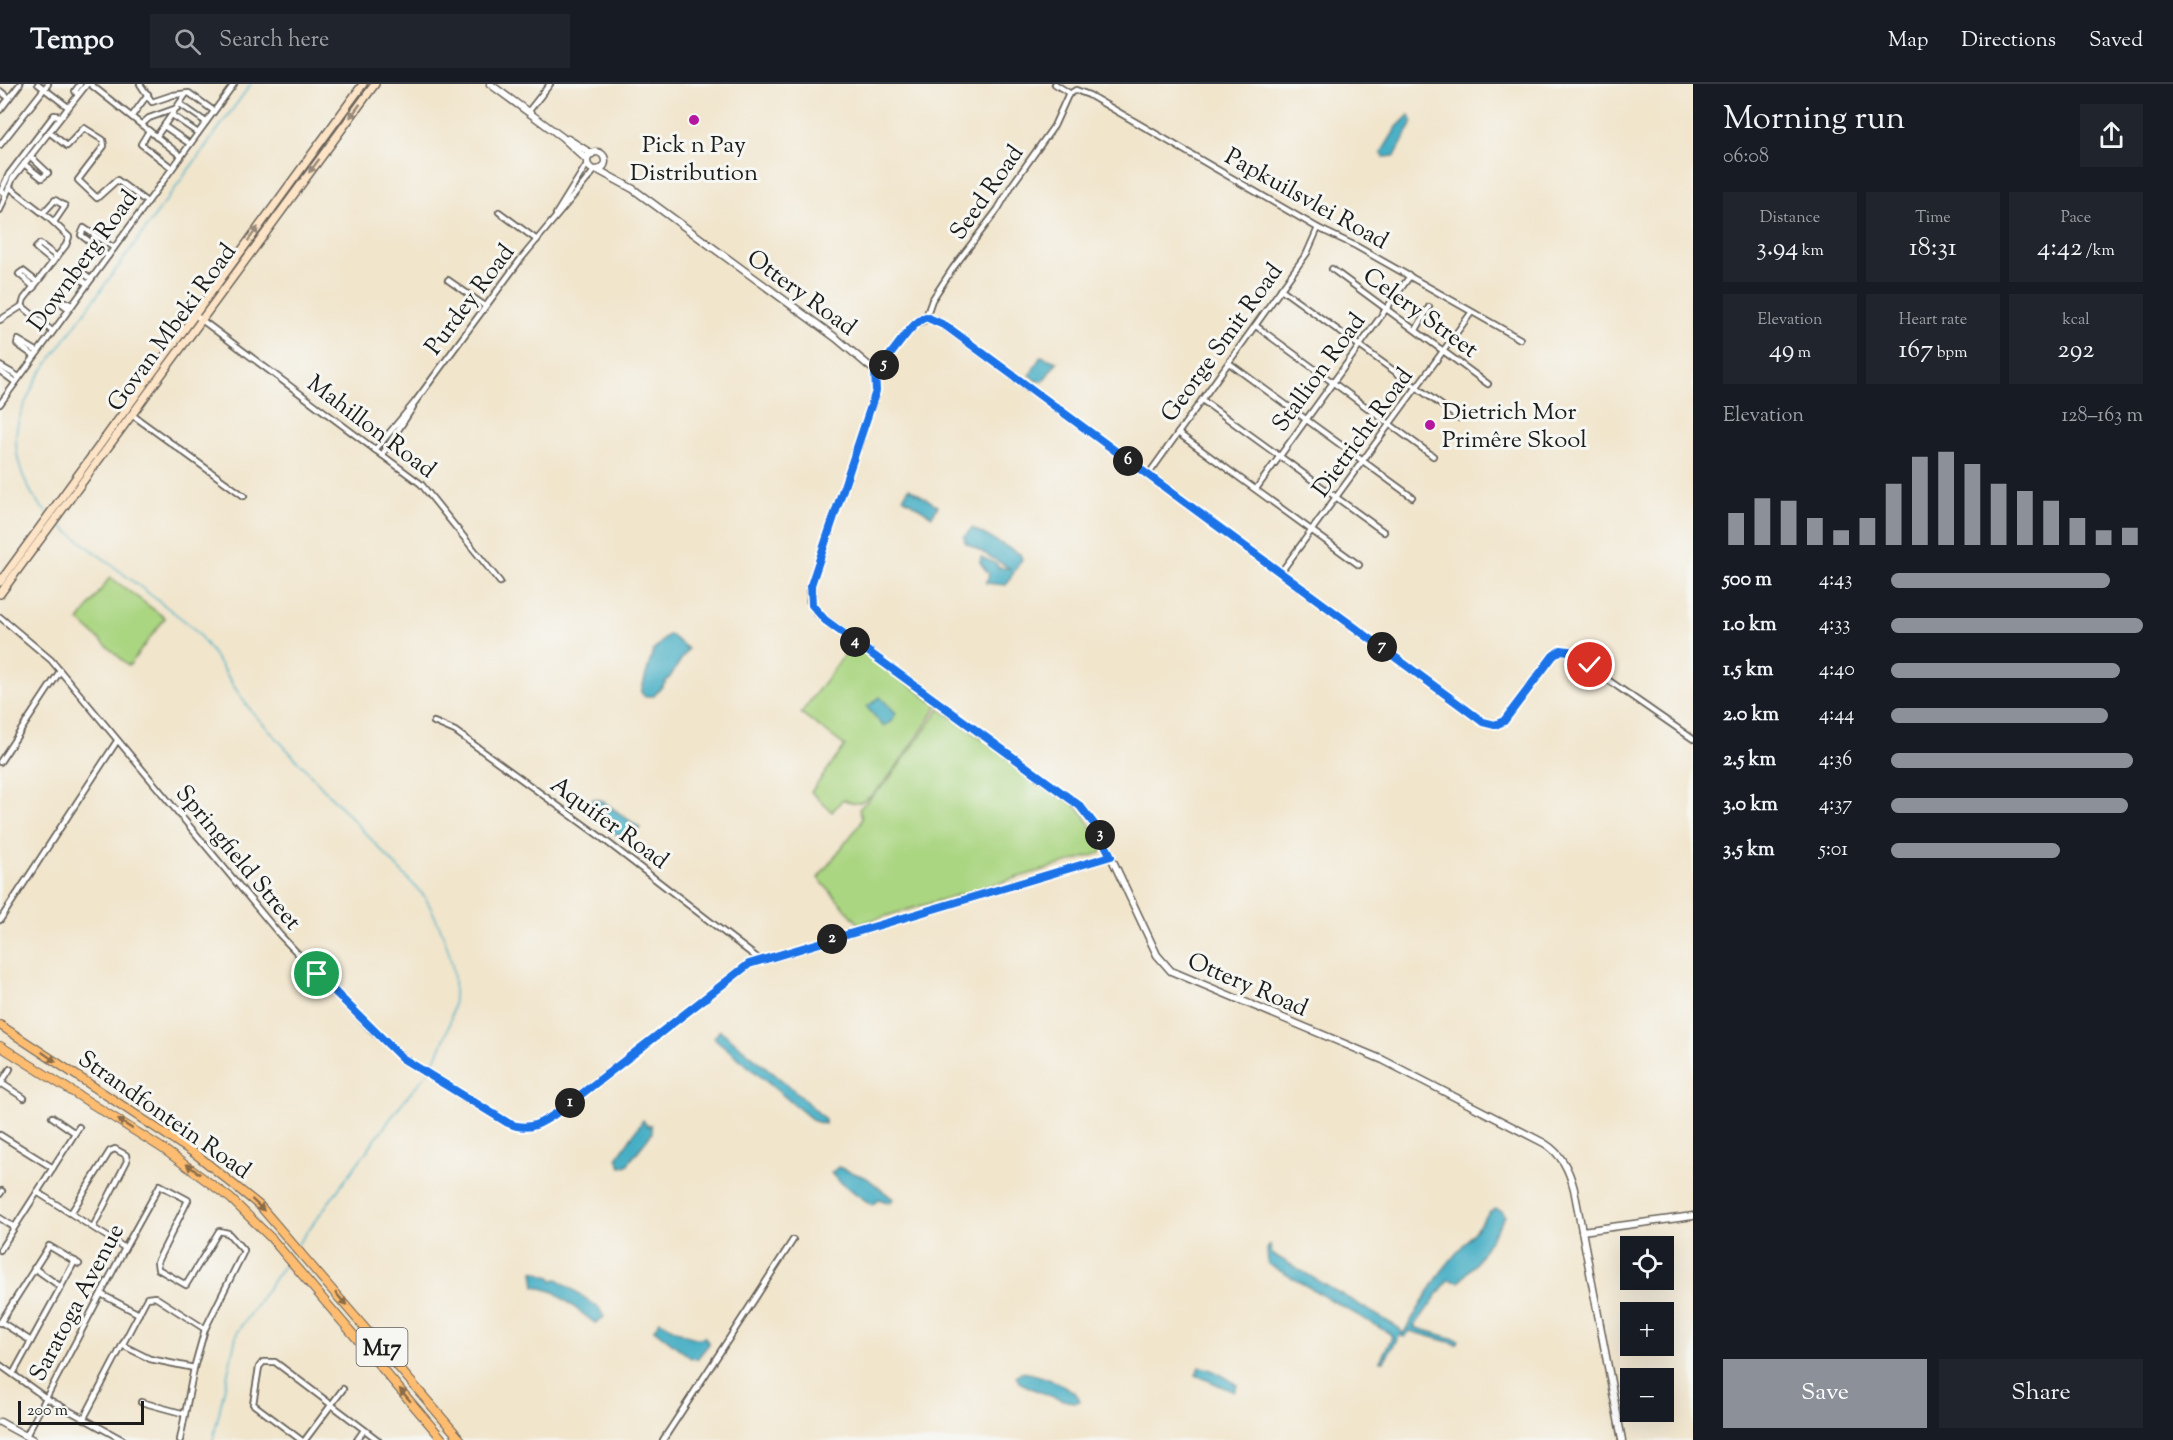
<!DOCTYPE html>
<html lang="en">
<head>
<meta charset="utf-8">
<style>
  body { margin:0; font-family:"Sorts Mill Goudy",serif; background:#20242c; color:#f1f3f6; height:100vh; display:flex; flex-direction:column; font-size:22px; white-space:nowrap }
  * { box-sizing:border-box; margin:0 }
  p { font-size:20px; color:#9ea1a6 }
  .icon { flex:none; width:33px; height:33px; fill:none; stroke:currentColor; stroke-width:2; stroke-linecap:round; stroke-linejoin:round }
  .map { position:relative; flex:1; overflow:hidden }
  .drawer { display:flex; flex-direction:column; background:#171b24; width:480px }
  .drawer>* { flex:none }
  .buttons { position:absolute; left:1620px; top:1152px; display:grid; gap:12px }
  .buttons a { display:grid; place-items:center; width:54px; height:54px; border-radius:0px; background:#171b24; box-shadow:0 6px 24px #0002; font-size:30px }
  .scale { position:absolute; left:18px; bottom:15px; width:126px; box-sizing:border-box; padding-left:6px; border:3px solid #1c1c1c; border-top:0; font-size:16px; line-height:21px; white-space:nowrap; color:#1c1c1c; -webkit-text-stroke:4px #f6f6f2; paint-order:stroke }
  .pin { position:absolute; display:grid; place-items:center; width:51px; height:51px; color:#fff; margin:-26px; border:3px solid #fff; border-radius:50%; box-shadow:0 2px 6px #0007 }
  .km { position:absolute; width:30px; height:30px; margin:-15px; border-radius:50%; background:#222; color:#fff; font-size:16px; line-height:30px; text-align:center }
  .round { display:grid; place-items:center; flex:none; width:63px; height:63px; border-radius:0px; background:#20242c }
  .summary { display:flex; align-items:center; justify-content:space-between; height:102px; padding:0 30px }
  h1 { font-size:33px; font-weight:600; line-height:45px }
  .figures { display:grid; grid-template-columns:repeat(3,1fr); gap:9px; height:102px; padding:6px 30px }
  .figures div { display:grid; align-content:center; border-radius:0px; background:#20242c; text-align:center }
  .figures b { font-size:26px; font-weight:600 }
  .figures small { font-size:16px; font-weight:400 }
  .figures p { font-size:16px }
  .chart { height:168px; padding:12px 30px }
  .chart p { display:flex; justify-content:space-between }
  .chart svg { width:100%; height:108px; margin-top:6px; stroke:#8c9099; stroke-width:6 }
  .button { display:flex; gap:12px; margin-top:auto; padding:12px 30px }
  .button a { flex:1; height:69px; border-radius:0px; background:#8c9099; color:#fff; font-size:24px; font-weight:600; line-height:69px; text-align:center }
  .button a+a { background:#20242c; color:#f1f3f6 }
  ul { padding:0 30px; list-style:none; font-size:20px }
  li { display:grid; grid-template-columns:96px 72px 1fr; align-items:center; height:45px }
  li i { height:15px; border-radius:8px; background:#8c9099 }
  header { display:flex; align-items:center; gap:36px; box-sizing:border-box; height:84px; padding:0 30px; background:#171b24; border-bottom:2px solid #363941 }
  header strong { font-size:28px }
  nav { display:flex; gap:33px; margin-inline-start:auto; font-size:21px }
  .search { width:420px; height:54px; background:#20242c; display:flex; align-items:center; gap:15px; box-sizing:border-box; padding:0 21px; border-radius:0px; color:#9ea1a6; font-size:22px }
  main { display:flex; flex:1; min-height:0 }
  .map>svg:first-child { display:block }
</style>
</head>
<body>
<header>
<strong>Tempo</strong>
<div class="search"><svg class="icon" aria-label="search" viewBox="0 0 24 24"><circle cx="10" cy="10" r="6"/><path d="M15 15l6 6"/></svg>Search here</div>
<nav><a>Map</a><a>Directions</a><a>Saved</a></nav>
</header>
<main>
<div class="map">
<svg width="1693" height="1356" viewBox="0 0 1693 1356">
  <rect width="100%" height="100%" fill="#f6f6f2"/>
  <filter id="ink" filterUnits="userSpaceOnUse"><feTurbulence type="fractalNoise" baseFrequency=".0167" numOctaves="2"/><feDisplacementMap in="SourceGraphic" scale="12" xChannelSelector="R" yChannelSelector="G"/><feConvolveMatrix kernelMatrix="1 2 1 2 8 2 1 2 1" color-interpolation-filters="sRGB"/></filter>
  <filter id="wash" filterUnits="userSpaceOnUse"><feTurbulence type="fractalNoise" baseFrequency=".008" numOctaves="4" result="noise"/><feDisplacementMap in="SourceGraphic" scale="24" xChannelSelector="R" yChannelSelector="G"/><feGaussianBlur stdDeviation="1.35" result="paint"/><feColorMatrix in="noise" values="0 0 0 0 0 0 0 0 0 0 0 0 0 0 0 0 0 1.4 0 .05"/><feComposite in="paint" operator="in"/></filter>
  <g filter="url(#wash)">
    <rect width="100%" height="100%" fill="#f1e5cc"/>
    <g fill="#aad581" stroke="#63784e" stroke-width="1.5">
      <polygon points="110,493 165,534 129,582 79,537"/>
      <path d="M853 559 938 622C922 645 887 703 865 716 858 721 850 719 843 715L832 728 811 708 845 662 801 629Z"/>
      <polygon points="940,625 1074,720 1084,730 1103,764 1101,769 859,840 818,794 860,740 862,734 859,725 887,698"/>
    </g>
    <g fill="#46afc5" stroke="#316670" stroke-width="1.5">
      <polygon points="1409,31 1413,38 1395,72 1384,73 1381,69 1397,43"/>
      <polygon points="1041,272 1057,278 1043,297 1036,297 1030,291"/>
      <polygon points="909,404 938,422 932,432 903,414"/>
      <polygon points="972,444 1020,470 1022,475 1006,501 986,499 989,491 980,478 981,473 997,480 997,483 1011,485 965,458 964,453"/>
      <polygon points="669,550 688,565 670,593 654,612 644,612 641,608 653,567"/>
      <polygon points="880,613 896,629 891,638 883,642 867,623"/>
      <polygon points="593,715 601,716 640,744 627,754 616,750 591,728 589,724"/>
      <polygon points="720,946 794,1006 825,1035 825,1040 814,1037 714,954"/>
      <polygon points="643,1036 647,1042 651,1041 652,1049 627,1081 621,1083 617,1074"/>
      <path d="M838 1083 867 1094 893 1115 890 1119 879 1115 872 1121C861 1113 839 1099 831 1089Z"/>
      <polygon points="1496,1125 1502,1127 1505,1132 1475,1180 1459,1198 1448,1196 1414,1243 1459,1256 1457,1260 1410,1247 1405,1253 1399,1252 1384,1277 1380,1277 1392,1253 1389,1249 1268,1180 1267,1165 1270,1161 1271,1169 1399,1244 1403,1250 1441,1188 1490,1128"/>
      <polygon points="533,1187 551,1193 552,1196 558,1195 599,1224 604,1233 595,1239 554,1208 535,1202"/>
      <path d="M660 1237C673 1243 691 1258 705 1253L709 1260 697 1275 691 1274 654 1245Z"/>
      <path d="M1199 1283C1212 1284 1226 1293 1237 1301L1234 1308 1196 1291Z"/>
      <path d="M1021 1288C1035 1289 1078 1303 1080 1317 1069 1322 1030 1304 1019 1298L1016 1292Z"/>
    </g>
    <g fill="none" stroke-linecap="round" stroke-linejoin="round">
      <g stroke="#46afc5" stroke-width="1.5">
        <path d="M47 429C26 408 12 373 17 343 20 326 30 310 37 294L251 0"/>
        <path d="M57 439 190 541C216 568 230 601 253 629L425 813C460 876 467 923 428 988"/>
        <polyline points="298,1160 402,1019 425,992"/>
        <polyline points="213,1356 237,1248 287,1177"/>
      </g>
    </g>
  </g>
  <g filter="url(#ink)">
    <g fill="none" stroke-linecap="round" stroke-linejoin="round">
      <g stroke="#67625a" stroke-width="8">
        <g id="minor">
          <polyline points="38,0 68,23"/>
          <polyline points="90,0 181,72"/>
          <polyline points="140,0 152,18 173,11 189,9 214,27"/>
          <polyline points="1055,0 1069,9"/>
          <polyline points="0,7 9,14"/>
          <polyline points="78,11 75,7 80,0"/>
          <polyline points="180,20 206,38"/>
          <polyline points="0,26 20,0"/>
          <polyline points="528,28 550,0"/>
          <polyline points="172,31 198,49"/>
          <polyline points="132,32 148,10"/>
          <polyline points="142,40 149,34 177,24"/>
          <polyline points="164,42 190,60"/>
          <polyline points="149,47 141,60 172,84"/>
          <polyline points="49,48 67,62 84,44 103,56 104,62 78,96 97,114 117,96 147,118"/>
          <polyline points="156,53 186,10"/>
          <polyline points="0,61 48,0"/>
          <polyline points="24,80 42,94 48,89 30,72"/>
          <polyline points="9,103 49,134 69,153 66,161 24,215 22,222"/>
          <polyline points="6,110 1,107 9,90 54,31 61,32"/>
          <polyline points="0,126 13,94 87,0"/>
          <polyline points="499,128 537,156"/>
          <polyline points="43,129 55,116 65,122 54,138"/>
          <polyline points="556,130 587,80"/>
          <polyline points="108,172 81,151 84,144 114,164"/>
          <polyline points="53,178 36,164 40,160 57,173"/>
          <polyline points="1332,185 1488,300"/>
          <polyline points="448,196 485,222"/>
          <polyline points="87,200 79,193 82,188 91,195"/>
          <polyline points="34,203 19,190 23,187 37,198"/>
          <polyline points="1281,205 1459,334"/>
          <polyline points="69,225 61,219 61,216 72,221"/>
          <polyline points="195,231 421,400 500,498"/>
          <polyline points="926,233 932,216 953,184 998,125 1012,101 1054,42 1068,11 1076,6 1089,11 1318,144 1356,162 1520,255"/>
          <polyline points="0,236 22,222 52,247"/>
          <polyline points="1256,242 1433,372"/>
          <polyline points="1416,246 1429,223"/>
          <polyline points="34,272 17,260 18,256 38,268"/>
          <polyline points="1229,279 1412,413"/>
          <polyline points="0,282 19,293"/>
          <polyline points="0,287 15,298"/>
          <path d="M875 287C892 274 915 227 936 236L1483 638 1495 641 1504 637 1553 572 1565 566 1693 655"/>
          <polyline points="1202,316 1384,448"/>
          <polyline points="0,320 234,0"/>
          <polyline points="131,330 244,412"/>
          <polyline points="1178,349 1359,481"/>
          <polyline points="375,366 415,318 520,176 595,86"/>
          <polyline points="382,371 413,323"/>
          <polyline points="1148,391 1307,169 1318,144"/>
          <polyline points="1256,405 1410,192"/>
          <polyline points="1281,488 1471,229"/>
          <path d="M0 533 51 576 280 851 375 950 414 982 508 1039C522 1046 533 1043 546 1036L749 881 1111 773"/>
          <polyline points="434,638 455,647 598,751 760,876"/>
          <polyline points="0,678 60,587"/>
          <polyline points="0,836 117,657"/>
          <polyline points="1,999 24,1014"/>
          <polyline points="0,1001 10,985"/>
          <polyline points="52,1033 75,1049"/>
          <polyline points="0,1051 53,1084"/>
          <polyline points="37,1108 125,1164"/>
          <polyline points="0,1110 2,1107"/>
          <polyline points="71,1129 110,1067 115,1065 126,1071 127,1077 93,1143"/>
          <polyline points="0,1134 14,1143"/>
          <polyline points="0,1166 79,1043"/>
          <polyline points="34,1184 61,1203"/>
          <polyline points="101,1210 139,1230"/>
          <polyline points="1,1238 31,1257"/>
          <polyline points="0,1239 49,1162 79,1180"/>
          <polyline points="122,1261 150,1275 194,1284"/>
          <polyline points="0,1281 46,1314 123,1356"/>
          <polyline points="13,1290 75,1177"/>
          <polyline points="141,1318 185,1330"/>
          <polyline points="84,1334 147,1214 155,1213 205,1245"/>
          <polyline points="26,1352 125,1164 160,1101 188,1116 157,1178 158,1185 186,1201 219,1147 228,1149 244,1167 205,1245 194,1284 180,1356"/>
          <polyline points="301,1356 253,1320 259,1283 263,1278 275,1278 378,1356"/>
          <polyline points="305,1356 343,1305"/>
          <polyline points="357,1356 364,1346"/>
          <polyline points="663,1356 793,1156"/>
        </g>
      </g>
      <g stroke="#67625a" stroke-width="9">
        <g id="tertiary">
          <polyline points="490,0 562,53 587,76"/>
          <polyline points="568,55 592,70"/>
          <circle cx="596" cy="77" r="9"/>
          <path d="M598 86 633 105 836 254 875 287 876 307 811 501 810 517 817 529 1084 726 1104 758 1157 871 1171 887 1383 976 1544 1059C1562 1070 1569 1086 1574 1105L1622 1356"/>
          <polyline points="1582,1147 1693,1132"/>
          <polyline points="0,1338 33,1356"/>
        </g>
      </g>
      <g stroke="#67625a" stroke-width="10">
        <g id="secondary">
          <polyline points="0,498 363,0"/>
          <polyline points="0,510 375,0"/>
        </g>
      </g>
      <g stroke="#67625a" stroke-width="10">
        <g id="primary">
          <polyline points="0,941 197,1071 260,1122 461,1356"/>
          <polyline points="0,962 162,1064 230,1114 271,1154 443,1356"/>
        </g>
      </g>
      <use href="#minor" stroke="#fff" stroke-width="4.5"/>
      <use href="#tertiary" stroke="#fff" stroke-width="6"/>
      <use href="#secondary" stroke="#fee4c6" stroke-width="7"/>
      <use href="#primary" stroke="#fdbc70" stroke-width="8"/>
    </g>
    <defs><path id="oneway-solid" d="M-6-.8H1V-3.2L6.5 0L1 3.2V.8H-6Z" transform="scale(1.5)"/></defs>
    <g fill="#988a7a">
      <use href="#oneway-solid" transform="translate(355 27) rotate(127)"/>
      <use href="#oneway-solid" transform="translate(314 82) rotate(127)"/>
      <use href="#oneway-solid" transform="translate(253 150) rotate(-54)"/>
    </g>
    <g fill="#8c6c46">
      <use href="#oneway-solid" transform="translate(49 973) rotate(35)"/>
      <use href="#oneway-solid" transform="translate(125 1040) rotate(-147)"/>
      <use href="#oneway-solid" transform="translate(193 1085) rotate(-144)"/>
      <use href="#oneway-solid" transform="translate(258 1121) rotate(43)"/>
      <use href="#oneway-solid" transform="translate(341 1215) rotate(49)"/>
      <use href="#oneway-solid" transform="translate(405 1311) rotate(-131)"/>
    </g>
  </g>
  <g fill="none" stroke-linecap="round" stroke-linejoin="round" filter="url(#ink)">
    <g stroke="#fff" stroke-width="12">
      <path id="route" d="M317 890 402 974 508 1039C529 1049 544 1038 561 1026L749 880 1111 772 1094 740 1080 722 825 536 812 521 811 501 876 307 875 287C893 273 907 241 926 233L946 242 1483 638 1495 641 1504 637 1553 572 1561 566 1569 567 1590 581"/>
    </g>
    <use href="#route" stroke="#1a73e8" stroke-width="8"/>
  </g>
  <g fill="#b5179e" stroke="#f6f6f2" stroke-width="2">
    <circle cx="694" cy="36" r="6"/>
    <circle cx="1430" cy="341" r="6"/>
  </g>
  <g text-anchor="middle" stroke-width="6" stroke-linejoin="round" paint-order="stroke">
    <rect fill="#f6f6f2" stroke="#5d5d5c" stroke-width="1.5" x="356.5" y="1244" width="51" height="38" rx="4.5"/>
    <g font-size="22" font-weight="bold" fill="#1c1c1c">
      <text x="382" y="1271">M17</text>
    </g>
    <g font-size="24" fill="#1c1c1c" stroke="#f6f6f2">
      <text x="694" y="68">Pick n Pay<tspan x="694" dy="28">Distribution</tspan></text>
      <text x="1442" y="335" text-anchor="start">Dietrich Mor<tspan x="1442" dy="28">Primêre Skool</tspan></text>
    </g>
    <g font-size="24" fill="#1c1c1c" stroke="#f6f6f2">
      <text transform="translate(986 108) rotate(-55)" y="8">Seed Road</text>
      <text transform="translate(1307 114) rotate(29)" y="8">Papkuilsvlei Road</text>
      <text transform="translate(82 176) rotate(-54)" y="8">Downberg Road</text>
      <text transform="translate(802 208) rotate(36)" y="8">Ottery Road</text>
      <text transform="translate(469 215) rotate(-53)" y="8">Purdey Road</text>
      <text transform="translate(1421 228) rotate(36)" y="8">Celery Street</text>
      <text transform="translate(171 243) rotate(-54)" y="8">Govan Mbeki Road</text>
      <text transform="translate(1221 258) rotate(-54)" y="8">George Smit Road</text>
      <text transform="translate(1318 288) rotate(-54)" y="8">Stallion Road</text>
      <text transform="translate(372 342) rotate(37)" y="8">Mahillon Road</text>
      <text transform="translate(1362 348) rotate(-54)" y="8">Dietricht Road</text>
      <text transform="translate(610 738) rotate(36)" y="8">Aquifer Road</text>
      <text transform="translate(239 773) rotate(50)" y="8">Springfield Street</text>
      <text transform="translate(1248 900) rotate(23)" y="8">Ottery Road</text>
      <text transform="translate(165 1030) rotate(35)" y="8">Strandfontein Road</text>
      <text transform="translate(76 1218) rotate(-62)" y="8">Saratoga Avenue</text>
    </g>
  </g>
</svg>
<div class="buttons">
<a><svg class="icon" aria-label="locate" viewBox="0 0 24 24"><circle cx="12" cy="12" r="6"/><path d="M12 2v4M12 18v4M2 12h4M18 12h4"/></svg></a>
<a>+</a>
<a>−</a>
</div>
<div class="scale">200 m</div>
<div class="pin" style="left:317px;top:890px;background:#1e9e55"><svg class="icon" aria-label="arrive" viewBox="0 0 24 24"><path d="M6 21V4h12l-3 4 3 4H6"/></svg></div>
<div class="pin" style="left:1590px;top:581px;background:#d93025"><svg class="icon" aria-label="check" viewBox="0 0 24 24"><path d="M5 12l5 5 9-10"/></svg></div>
<b class="km" style="left:570px;top:1019px">1</b>
<b class="km" style="left:832px;top:855px">2</b>
<b class="km" style="left:1100px;top:751px">3</b>
<b class="km" style="left:855px;top:558px">4</b>
<b class="km" style="left:884px;top:281px">5</b>
<b class="km" style="left:1128px;top:377px">6</b>
<b class="km" style="left:1382px;top:563px">7</b>
</div>
<section class="drawer">
<div class="summary"><div><h1>Morning run</h1><p>06:08</p></div><a class="round"><svg class="icon" aria-label="share" viewBox="0 0 24 24"><path d="M12 15V3M7 8l5-5 5 5M5 13v7h14v-7"/></svg></a></div>
<div class="figures">
<div><p>Distance</p><b>3.94<small> km</small></b></div>
<div><p>Time</p><b>18:31</b></div>
<div><p>Pace</p><b>4:42<small> /km</small></b></div>
</div>
<div class="figures">
<div><p>Elevation</p><b>49<small> m</small></b></div>
<div><p>Heart rate</p><b>167<small> bpm</small></b></div>
<div><p>kcal</p><b>292</b></div>
</div>
<div class="chart"><p><span>Elevation</span>128–163 m</p>
<svg viewBox="0 0 160 44" preserveAspectRatio="none"><path d="M5 44V31M15 44V25M25 44V26M35 44V33M45 44V38M55 44V33M65 44V19M75 44V8M85 44V6M95 44V11M105 44V19M115 44V22M125 44V26M135 44V33M145 44V38M155 44V37"/></svg>
</div>
<ul>
<li><b>500 m</b>4:43<i style="width:87%"></i></li>
<li><b>1.0 km</b>4:33<i style="width:100%"></i></li>
<li><b>1.5 km</b>4:40<i style="width:91%"></i></li>
<li><b>2.0 km</b>4:44<i style="width:86%"></i></li>
<li><b>2.5 km</b>4:36<i style="width:96%"></i></li>
<li><b>3.0 km</b>4:37<i style="width:94%"></i></li>
<li><b>3.5 km</b>5:01<i style="width:67%"></i></li>
</ul>
<div class="button"><a>Save</a><a>Share</a></div>
</section>
</main>
</body>
</html>
